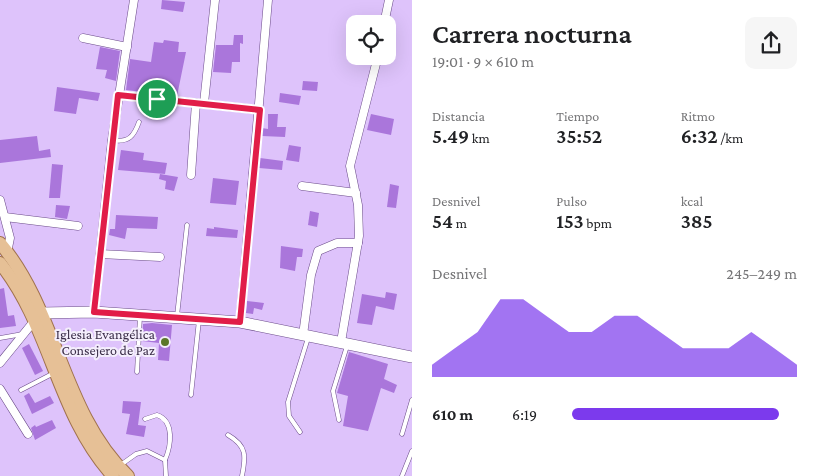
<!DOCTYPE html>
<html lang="es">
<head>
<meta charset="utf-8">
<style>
  body { margin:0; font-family:"Crimson Pro",serif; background:#f6f6f6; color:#202124; height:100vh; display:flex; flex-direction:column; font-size:19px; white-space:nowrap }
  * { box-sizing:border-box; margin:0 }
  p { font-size:16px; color:#757577 }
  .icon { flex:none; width:28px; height:28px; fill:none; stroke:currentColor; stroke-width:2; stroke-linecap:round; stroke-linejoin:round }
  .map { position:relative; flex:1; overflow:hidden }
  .side { display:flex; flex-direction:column; background:#fff; width:405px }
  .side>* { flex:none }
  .buttons { position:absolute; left:346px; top:15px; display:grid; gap:10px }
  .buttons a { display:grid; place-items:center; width:50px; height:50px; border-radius:10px; background:#fff; box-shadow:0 5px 20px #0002; font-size:25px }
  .pin { position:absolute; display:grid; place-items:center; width:42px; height:42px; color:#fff; margin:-21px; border:2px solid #fff; border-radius:50%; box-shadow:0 1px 5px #0007 }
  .round { display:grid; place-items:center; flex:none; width:52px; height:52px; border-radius:10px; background:#f6f6f6 }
  .summary { display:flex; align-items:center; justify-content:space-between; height:85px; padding:0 20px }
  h1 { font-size:28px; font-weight:600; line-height:38px }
  .figures { display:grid; grid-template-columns:repeat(3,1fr); gap:8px; height:85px; padding:5px 20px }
  .figures div { display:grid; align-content:center }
  .figures b { font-size:21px; font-weight:600 }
  .figures small { font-size:14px; font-weight:400 }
  .figures p { font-size:14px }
  .chart { height:140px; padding:10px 20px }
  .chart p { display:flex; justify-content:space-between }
  .chart svg { width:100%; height:90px; margin-top:5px; fill:#7c3aed; opacity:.7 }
  ul { padding:0 20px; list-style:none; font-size:16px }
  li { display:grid; grid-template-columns:80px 60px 1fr; align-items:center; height:38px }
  li i { height:12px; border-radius:6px; background:#7c3aed }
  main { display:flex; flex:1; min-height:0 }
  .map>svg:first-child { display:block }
</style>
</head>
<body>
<main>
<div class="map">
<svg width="412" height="476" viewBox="0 0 412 476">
  <rect width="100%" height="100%" fill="#dec3fb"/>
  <g fill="#aa76db">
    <polygon points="162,0 185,2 183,12 161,9"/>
    <polygon points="234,35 243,35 243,44 240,43 240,62 232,62 231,73 213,72 216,45 233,45"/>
    <polygon points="164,40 179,42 178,52 186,52 177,96 126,90 130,59 151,62 154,42 163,43"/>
    <polygon points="100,47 120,51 116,81 105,78 107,70 96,69"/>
    <polygon points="303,81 318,82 317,91 302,90"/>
    <polygon points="57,87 100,93 98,101 79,98 76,114 54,111"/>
    <polygon points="280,93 301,96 299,105 279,102"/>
    <polygon points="268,114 278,114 277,127 286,127 285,137 262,136 262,128 268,129"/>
    <polygon points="371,114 394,119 391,135 367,130"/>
    <polygon points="37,136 39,151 50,149 51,157 0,163 0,140"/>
    <polygon points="289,145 301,147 299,162 286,160"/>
    <polygon points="121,150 144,153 143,160 167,163 165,174 118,170"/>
    <polygon points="260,158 283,161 282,170 259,168"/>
    <polygon points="52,164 63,165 60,198 49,198"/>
    <polygon points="160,174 178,177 174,191 165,189 166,181 159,179"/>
    <polygon points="213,178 239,181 236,205 210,203"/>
    <polygon points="390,184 399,186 396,208 387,207"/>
    <polygon points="56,205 70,206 67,219 55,217"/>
    <polygon points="310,211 319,213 317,227 308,225"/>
    <polygon points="116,215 158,217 157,229 127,228 125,239 109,235 110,229 115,229"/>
    <polygon points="214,227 238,230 237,238 206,236 207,228 214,229"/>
    <polygon points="281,246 303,249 302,257 297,257 295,271 280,268"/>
    <polygon points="4,288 8,316 14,315 16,326 0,328 0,289"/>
    <polygon points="386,292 397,294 394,310 376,306 372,325 357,323 362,294 385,298"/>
    <polygon points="247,301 264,303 262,310 254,308 253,314 246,313"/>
    <polygon points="152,323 172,325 169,361 158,360 159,343 142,341 143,324"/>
    <polygon points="29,344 43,371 35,375 22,348"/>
    <polygon points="349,352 388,364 384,379 397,385 394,393 381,388 368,431 343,426 348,396 337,393"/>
    <polygon points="29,393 35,403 50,396 54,403 32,414 24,396"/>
    <polygon points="123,401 141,402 138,425 146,426 144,437 126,434 130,414 122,413"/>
    <polygon points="52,420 56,428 35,440 31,428 35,425 36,427"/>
  </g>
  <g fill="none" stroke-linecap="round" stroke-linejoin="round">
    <g stroke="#6b4c89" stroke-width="5">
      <g id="lane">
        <path d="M112 140C129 143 134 136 139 122"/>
        <polyline points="177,316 187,225"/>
        <polyline points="0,338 23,334"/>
        <polyline points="137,372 140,316"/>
        <polyline points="21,390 52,374"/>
        <polyline points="191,395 199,320"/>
        <path d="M145 419 157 415C175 421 171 446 165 460"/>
        <polyline points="339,420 333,391 347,346"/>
        <polyline points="300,432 289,416 288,402 308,338"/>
        <polyline points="402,434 412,400"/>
        <path d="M228 435C247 446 246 456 242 476"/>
        <polyline points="122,464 136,454 147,451 165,460 166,476"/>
        <polyline points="402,476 412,451"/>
      </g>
    </g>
    <g stroke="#6b4c89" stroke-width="9">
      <g id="street">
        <polyline points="384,24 389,0"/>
        <polyline points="83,38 127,47"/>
        <polyline points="118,95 260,110"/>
        <polyline points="204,103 215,0"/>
        <polyline points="191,175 196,103"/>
        <polyline points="302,186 356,193"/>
        <polyline points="0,200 10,238 7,253"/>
        <polyline points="5,217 78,226"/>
        <polyline points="100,254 160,257"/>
        <polyline points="94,312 112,140 134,0"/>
        <polyline points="240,322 268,0"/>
        <polyline points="303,335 311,275 318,251 337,243 358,243"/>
        <polyline points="341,342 359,236 358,205 350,166 378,56"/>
        <polyline points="0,363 35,320"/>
        <polyline points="0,389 28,434"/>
      </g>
    </g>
    <g stroke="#6b4c89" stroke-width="12">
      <polyline id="secondary" points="42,313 94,312 240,322 412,357"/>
    </g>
    <g stroke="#a0724e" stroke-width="14">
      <g id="primary">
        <path d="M0 243C58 312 62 413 128 476"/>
        <path d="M0 263C51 326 57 415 113 476"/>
      </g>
    </g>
    <use href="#lane" stroke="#fff" stroke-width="4"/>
    <use href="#street" stroke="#fff" stroke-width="8"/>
    <use href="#secondary" stroke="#fff" stroke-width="11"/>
    <use href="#primary" stroke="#e6c096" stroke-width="12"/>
  </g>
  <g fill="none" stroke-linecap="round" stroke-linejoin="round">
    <g stroke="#fff" stroke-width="10">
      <polygon id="route" points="118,95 260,110 240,322 94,312"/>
    </g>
    <use href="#route" stroke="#e11d48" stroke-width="6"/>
  </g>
  <circle fill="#5b7629" stroke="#f4eefc" stroke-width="2" cx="165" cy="342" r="5"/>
  <g text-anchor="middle" stroke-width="4" stroke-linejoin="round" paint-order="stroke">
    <g font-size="14" fill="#3b2e49" stroke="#f4eefc" text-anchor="end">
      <text x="155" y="339">Iglesia Evangélica<tspan x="155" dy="16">Consejero de Paz</tspan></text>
    </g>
  </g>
</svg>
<div class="buttons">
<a><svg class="icon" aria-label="locate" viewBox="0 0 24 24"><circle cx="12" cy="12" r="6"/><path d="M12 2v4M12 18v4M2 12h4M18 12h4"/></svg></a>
</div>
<div class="pin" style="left:157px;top:99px;background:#1e9e55"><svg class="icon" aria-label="arrive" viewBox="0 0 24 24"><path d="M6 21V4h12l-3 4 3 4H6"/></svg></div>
</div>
<section class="side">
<div class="summary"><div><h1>Carrera nocturna</h1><p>19:01 · 9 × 610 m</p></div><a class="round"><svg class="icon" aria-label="share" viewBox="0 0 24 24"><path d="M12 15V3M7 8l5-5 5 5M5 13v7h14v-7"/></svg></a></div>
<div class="figures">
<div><p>Distancia</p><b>5.49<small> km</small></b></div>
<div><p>Tiempo</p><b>35:52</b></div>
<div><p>Ritmo</p><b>6:32<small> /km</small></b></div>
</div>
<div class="figures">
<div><p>Desnivel</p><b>54<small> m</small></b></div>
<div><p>Pulso</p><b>153<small> bpm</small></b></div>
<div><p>kcal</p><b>385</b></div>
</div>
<div class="chart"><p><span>Desnivel</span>245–249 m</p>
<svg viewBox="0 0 160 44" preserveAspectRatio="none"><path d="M0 44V38L10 30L20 22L30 6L40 6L50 14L60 22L70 22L80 14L90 14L100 22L110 30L120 30L130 30L140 22L150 30L160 38V44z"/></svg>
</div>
<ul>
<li><b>610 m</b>6:19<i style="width:92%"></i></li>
</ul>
</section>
</main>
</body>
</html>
